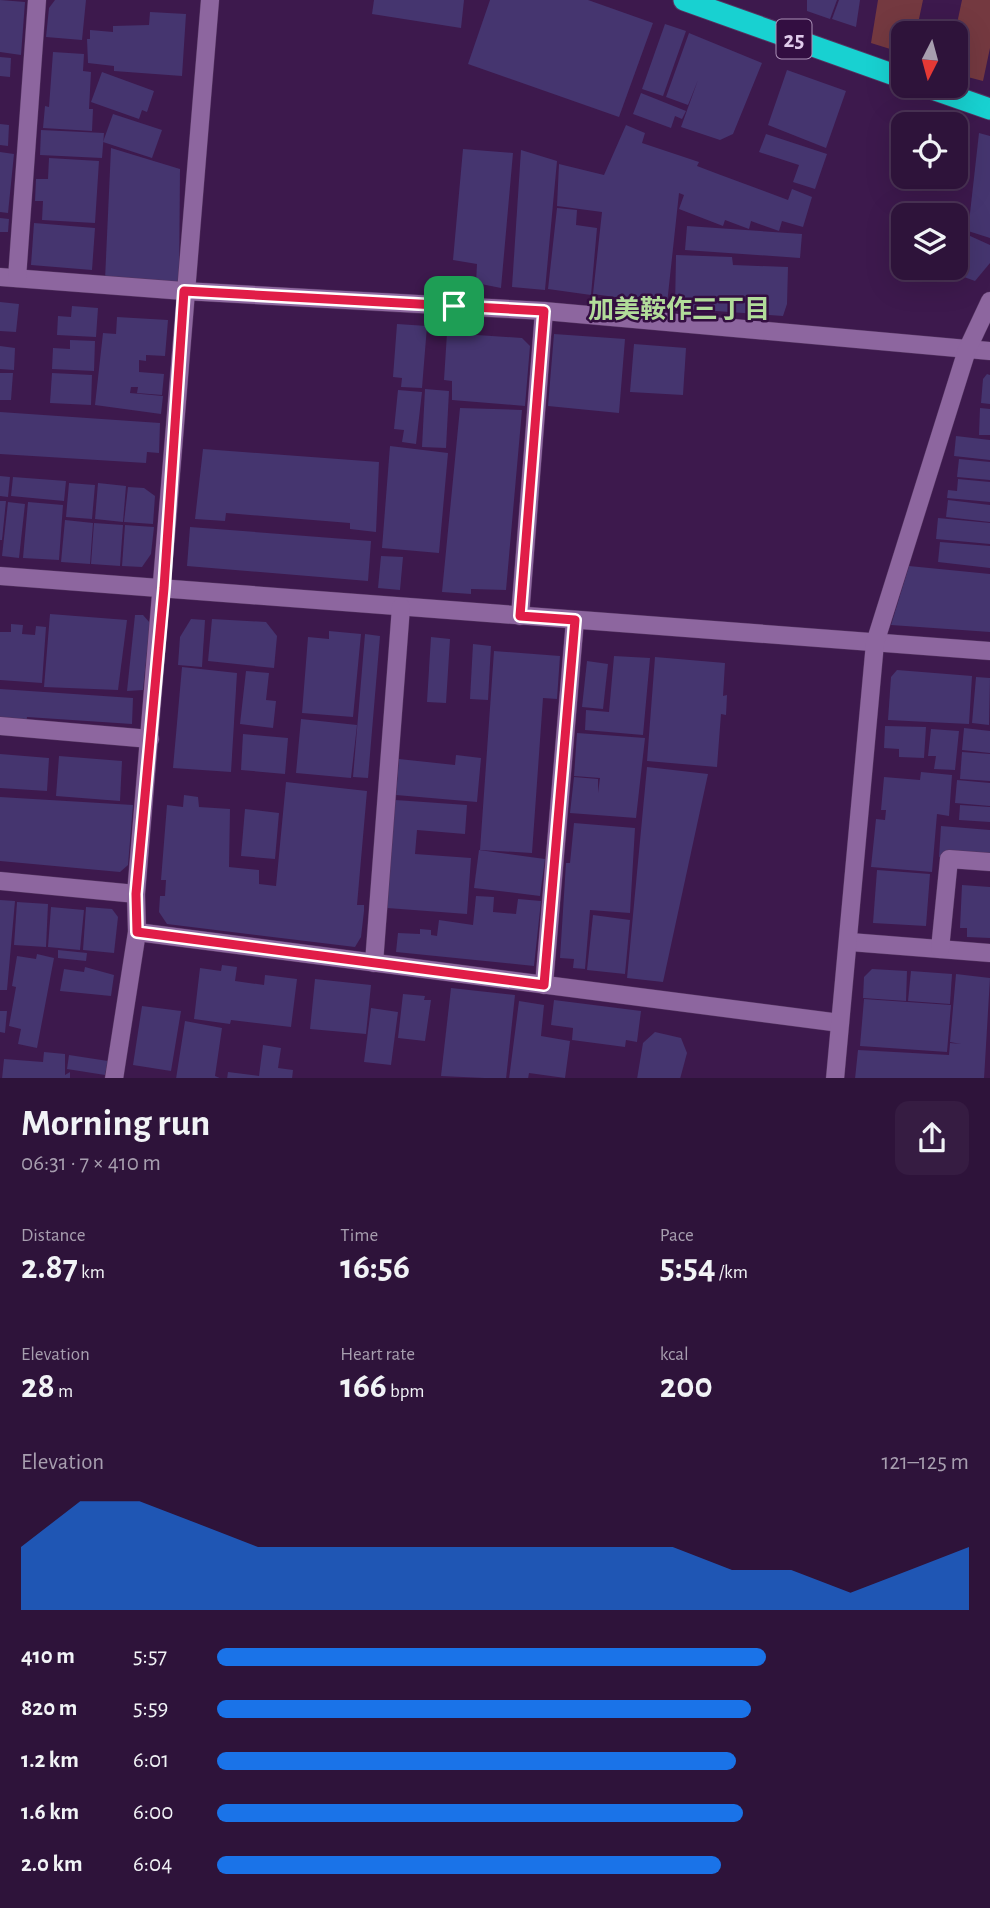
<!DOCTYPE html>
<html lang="en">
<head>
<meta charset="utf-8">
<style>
  body { margin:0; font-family:"Alegreya Sans","Noto Sans JP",sans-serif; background:#361c42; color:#f1f3f6; height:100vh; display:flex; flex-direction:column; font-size:26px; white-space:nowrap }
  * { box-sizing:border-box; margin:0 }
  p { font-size:23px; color:#a79eaf }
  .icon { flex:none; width:38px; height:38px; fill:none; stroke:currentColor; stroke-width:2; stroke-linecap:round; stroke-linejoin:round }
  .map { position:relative; height:1078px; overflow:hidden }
  .side { display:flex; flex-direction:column; background:#2e133a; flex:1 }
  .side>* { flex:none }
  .needle { width:46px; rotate:186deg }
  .buttons { position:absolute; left:891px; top:21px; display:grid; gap:14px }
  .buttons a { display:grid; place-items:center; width:77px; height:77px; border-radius:14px; background:#2e133a; box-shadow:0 7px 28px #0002,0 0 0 2px #493254; font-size:35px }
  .pin { position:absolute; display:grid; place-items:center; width:60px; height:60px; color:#fff; margin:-30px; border-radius:14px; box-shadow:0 4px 10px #0006 }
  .round { display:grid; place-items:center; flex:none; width:74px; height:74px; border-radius:14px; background:#361c42 }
  .headline { display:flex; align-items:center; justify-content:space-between; height:119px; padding:0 21px }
  h1 { font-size:38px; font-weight:700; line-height:52px }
  .metrics { display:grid; grid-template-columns:repeat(3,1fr); gap:10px; height:119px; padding:7px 21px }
  .metrics div { display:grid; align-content:center }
  .metrics b { font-size:35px; font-weight:700 }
  .metrics small { font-size:19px; font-weight:400 }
  .metrics p { font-size:19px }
  .chart { height:196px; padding:14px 21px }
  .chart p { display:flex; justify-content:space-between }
  .chart svg { width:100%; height:126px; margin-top:7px; fill:#1a73e8; opacity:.7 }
  ul { padding:0 21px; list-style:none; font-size:23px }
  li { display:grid; grid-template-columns:112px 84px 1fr; align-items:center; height:52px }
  li i { height:18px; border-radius:9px; background:#1a73e8 }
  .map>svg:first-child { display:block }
</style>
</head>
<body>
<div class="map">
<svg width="990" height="1079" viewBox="0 0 990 1079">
  <rect width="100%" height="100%" fill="#3d194d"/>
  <g fill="#743940">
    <polygon points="878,0 923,0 916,33 903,33 903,53 871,43"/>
    <polygon points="962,0 990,0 990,48 983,81 956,74 955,33"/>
  </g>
  <g fill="#45356f">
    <polygon points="0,0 25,2 21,55 0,52"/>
    <polygon points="55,0 86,0 82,40 46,37 49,8"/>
    <polygon points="374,0 464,0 461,28 372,14"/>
    <polygon points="490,0 588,0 653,23 619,117 468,64"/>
    <polygon points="807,0 837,0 830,19 807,11"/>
    <polygon points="839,0 860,0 856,27 832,19"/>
    <polygon points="150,12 186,14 182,76 114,71 114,66 88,63 87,39 90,39 90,30 113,32 113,26 149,25"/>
    <polygon points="665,24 686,31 663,96 642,89"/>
    <polygon points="689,33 762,63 733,134 720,140 681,127 698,80 688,105 666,97"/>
    <polygon points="53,52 84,54 83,71 91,72 89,109 93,109 92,131 43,128 45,106 49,107"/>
    <polygon points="0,57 11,58 10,77 0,76"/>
    <polygon points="787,70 846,91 826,148 768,125"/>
    <polygon points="102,72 154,91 147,112 142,110 139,119 91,102"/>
    <polygon points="641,93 686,111 682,119 675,116 671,128 633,114"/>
    <polygon points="113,114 162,130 152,158 103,142"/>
    <polygon points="0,124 9,125 8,146 0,145"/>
    <polygon points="626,125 645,133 642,143 699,162 697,166 718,174 788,200 792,189 812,197 803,227 782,221 779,231 751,221 749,229 725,220 723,226 679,209 684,195 679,193 667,304 593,294 602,212 557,206 559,164 604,175"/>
    <polygon points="41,130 104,133 102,158 40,155"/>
    <polygon points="979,133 990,136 990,238 968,231"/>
    <polygon points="766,134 827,154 815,189 793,182 799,165 759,152"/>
    <polygon points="111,148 180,169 179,284 105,280"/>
    <polygon points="463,149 513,153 501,288 476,283 477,264 453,260"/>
    <polygon points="521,150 557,161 545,290 512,287"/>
    <polygon points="0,152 14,154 8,213 0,212"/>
    <polygon points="49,158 99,161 95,223 42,220 43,201 35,201 36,179 48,179"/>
    <polygon points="557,208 577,210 576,225 597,228 591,295 548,289"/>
    <polygon points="0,218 9,219 8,232 0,232"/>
    <polygon points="34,223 95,228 92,270 31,265"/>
    <polygon points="687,226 802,234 800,258 685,250"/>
    <polygon points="968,235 990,245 990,263 975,281 964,277"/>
    <polygon points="676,255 732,257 733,265 788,267 787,304 783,316 675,308"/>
    <polygon points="0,302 19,304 16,332 0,331"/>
    <polygon points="72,306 98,308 96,337 57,335 58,316 71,317"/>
    <polygon points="117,317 168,320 165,356 146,355 146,361 139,360 139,372 164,374 162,395 137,393 138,387 131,387 130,393 163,396 161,414 95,405 103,333 116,334"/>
    <polygon points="397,324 427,326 422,388 401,387 402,378 393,377"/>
    <polygon points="447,333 522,338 530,346 525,406 452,400 452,381 444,380"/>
    <polygon points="554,334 625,339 619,413 548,406"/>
    <polygon points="70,340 95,341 94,371 52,369 53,348 70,349"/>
    <polygon points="634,344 686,348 683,395 630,392"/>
    <polygon points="0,346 15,348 14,370 0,369"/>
    <polygon points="0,373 13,373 11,400 0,400"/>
    <polygon points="52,373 92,375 91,405 50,403"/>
    <polygon points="987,374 990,375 990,404 981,403 983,379"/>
    <polygon points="425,389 449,391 446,448 422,447"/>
    <polygon points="398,390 422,392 416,444 402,442 404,430 394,429"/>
    <polygon points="460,408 522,410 506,590 471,589 471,594 442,592"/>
    <polygon points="980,408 990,409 990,435 979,435"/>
    <polygon points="0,412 160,423 159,453 147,452 146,463 0,454"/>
    <polygon points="956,436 990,440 990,460 954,456"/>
    <polygon points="390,446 448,453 439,553 382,548"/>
    <polygon points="203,449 379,462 376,532 350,529 350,523 226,513 225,521 195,519"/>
    <polygon points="959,459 990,462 990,480 957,477"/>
    <polygon points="0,476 10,477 8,497 0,496"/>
    <polygon points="13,477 66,481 64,501 11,496"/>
    <polygon points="958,479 990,482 990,502 947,498 948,490 957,491"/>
    <polygon points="69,483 95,485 92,519 66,517"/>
    <polygon points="98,483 126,486 123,522 95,519"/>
    <polygon points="128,487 144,488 155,496 153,524 124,522"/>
    <polygon points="948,500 990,505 990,522 946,517"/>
    <polygon points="0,501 6,501 2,540 0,540"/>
    <polygon points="8,502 25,504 19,558 2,556"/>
    <polygon points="28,502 63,505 59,560 23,558"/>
    <polygon points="938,518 990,523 990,544 936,539"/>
    <polygon points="65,520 93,523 90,564 61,562"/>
    <polygon points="94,523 123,525 120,566 91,564"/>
    <polygon points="125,525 154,527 151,554 142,567 122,566"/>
    <polygon points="190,527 371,541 368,581 187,566"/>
    <polygon points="940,542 990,546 990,568 938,562"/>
    <polygon points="381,556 403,557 400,590 378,588"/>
    <polygon points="909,566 990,574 990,632 891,625"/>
    <polygon points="50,614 127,620 118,690 44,687"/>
    <polygon points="135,615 143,615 150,623 143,690 127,691"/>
    <polygon points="191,619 205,620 202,667 178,665 180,637"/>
    <polygon points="212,619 266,622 277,636 274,668 208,661"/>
    <polygon points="11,624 23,625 22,634 35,635 36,626 46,627 42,683 0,680 0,632 11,632"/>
    <polygon points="329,631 361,634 353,717 302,713 308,637 329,639"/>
    <polygon points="365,634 380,636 368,778 353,777"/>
    <polygon points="431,637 450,639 446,703 427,702"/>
    <polygon points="473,644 491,646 488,700 470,699"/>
    <polygon points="494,651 560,656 557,699 543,698 532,853 480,850"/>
    <polygon points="614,656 650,658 643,735 585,730 586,710 609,712"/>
    <polygon points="655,657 725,663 723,696 727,695 726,715 721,714 717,767 647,761"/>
    <polygon points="587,661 608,664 603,709 582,707"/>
    <polygon points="182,667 237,673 231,772 173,768"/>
    <polygon points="897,670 972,676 969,724 888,720 891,677"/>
    <polygon points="246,671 269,673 266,700 276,701 273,728 240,724"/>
    <polygon points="976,677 990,678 989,725 972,723"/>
    <polygon points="0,689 133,698 132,724 27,717 26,726 0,723"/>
    <polygon points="301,719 357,725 351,778 296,773"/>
    <polygon points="885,726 926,727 924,758 899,757 899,749 884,748"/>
    <polygon points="964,728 990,731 990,753 962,750"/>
    <polygon points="931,729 959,731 955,770 934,769 936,756 928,756"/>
    <polygon points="577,733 645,738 636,818 570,813 574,777 598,779 598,793 600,778 574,776"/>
    <polygon points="243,734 288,738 285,774 241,770"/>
    <polygon points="962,752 990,754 990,781 960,779"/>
    <polygon points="0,754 49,758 47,791 0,788"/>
    <polygon points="456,755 481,758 477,802 396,795 399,759 455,765"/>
    <polygon points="59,756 122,761 120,801 56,796"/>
    <polygon points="647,767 708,774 663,982 627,978"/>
    <polygon points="921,772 952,775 949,816 937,814 932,872 871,867 876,819 885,820 886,810 881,810 884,777 920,780"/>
    <polygon points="957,780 990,783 990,806 955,803"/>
    <polygon points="286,782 367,791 357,905 364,905 364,911 361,937 355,947 167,924 159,912 160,896 165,896 166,880 161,880 167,805 183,807 184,795 198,797 199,807 230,809 229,867 259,870 259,884 276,886"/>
    <polygon points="0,797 133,805 128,865 120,872 0,861"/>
    <polygon points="395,800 467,805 465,834 417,830 415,854 471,858 467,914 387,908"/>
    <polygon points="960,805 990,807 990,822 959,820"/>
    <polygon points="245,809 279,813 275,859 241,856"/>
    <polygon points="574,823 635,828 630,913 590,910 585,969 573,968 574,959 560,958 566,863 570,863"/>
    <polygon points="941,826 990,830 990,860 939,857"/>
    <polygon points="479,850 545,859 540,896 474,888"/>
    <polygon points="877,870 930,874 926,926 873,923"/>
    <polygon points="962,885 990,887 990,938 967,937 967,928 960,928"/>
    <polygon points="476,896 494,897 493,912 516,914 518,899 541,901 534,966 396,952 398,933 420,934 420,929 431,930 431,935 437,936 439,920 473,925"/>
    <polygon points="0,900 15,901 7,990 0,990"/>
    <polygon points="17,902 48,904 46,947 14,945"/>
    <polygon points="51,907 84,910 80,950 48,947"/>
    <polygon points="86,907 112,909 118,917 114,953 83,950"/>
    <polygon points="593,915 630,920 625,974 587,970"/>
    <polygon points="58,950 87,953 86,961 58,958"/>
    <polygon points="37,954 54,958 37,1048 18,1044 21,1029 9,1026 16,987 12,986 17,956 36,959"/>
    <polygon points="222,965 237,967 235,981 264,985 265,975 297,979 291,1027 231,1020 230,1024 194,1019 200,968 221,971"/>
    <polygon points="85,967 114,975 111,996 60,991 64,969 84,972"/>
    <polygon points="872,969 907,971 906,1001 863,998 864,977"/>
    <polygon points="911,971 952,974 950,1004 908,1001"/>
    <polygon points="956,974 990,978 984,1079 855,1079 858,1050 949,1055 950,1043 961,1044 950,1042"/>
    <polygon points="315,979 371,985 366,1034 310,1029"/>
    <polygon points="451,988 515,995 506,1079 441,1076"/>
    <polygon points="403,994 425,996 424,1000 431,1000 425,1041 398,1038"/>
    <polygon points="864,999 951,1005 947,1052 860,1046"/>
    <polygon points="554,1000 641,1011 637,1042 626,1040 625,1047 572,1040 573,1028 551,1025"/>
    <polygon points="519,1001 544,1005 541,1036 570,1041 565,1078 529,1073 528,1079 509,1079"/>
    <polygon points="142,1006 181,1011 171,1071 133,1065"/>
    <polygon points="371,1008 398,1012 391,1065 364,1062"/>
    <polygon points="0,1011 7,1011 5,1033 0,1032"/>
    <polygon points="185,1021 222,1028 215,1076 222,1079 176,1079"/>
    <polygon points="655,1032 681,1038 687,1053 680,1079 637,1079 643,1043"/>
    <polygon points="263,1045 281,1048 278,1068 293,1070 292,1079 227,1079 228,1072 259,1076"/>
    <polygon points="44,1052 65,1054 65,1075 70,1072 70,1079 2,1079 4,1059 43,1062"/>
    <polygon points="69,1055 108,1061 105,1075 67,1069"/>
  </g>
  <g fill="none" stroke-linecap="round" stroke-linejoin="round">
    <g stroke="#543561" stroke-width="19">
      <g id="minor">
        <polyline points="0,277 184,291 544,311 990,351"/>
        <polyline points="17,278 37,0"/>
        <polyline points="0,576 990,651"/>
        <polyline points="520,616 544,311"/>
        <polyline points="0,726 150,739"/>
        <polyline points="0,881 136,894"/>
        <polyline points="137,932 840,1023"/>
        <polyline points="850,942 990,953"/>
        <polyline points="940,949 949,859 990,862"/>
        <polyline points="374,963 401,607"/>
        <polyline points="544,985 575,620"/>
        <path d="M114 1079 137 932 136 894C163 596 184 298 210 0"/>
        <polyline points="835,1079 875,643 967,350 990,301"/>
      </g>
    </g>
    <g stroke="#543561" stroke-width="23">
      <g id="highway">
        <polyline points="684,0 903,78"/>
        <polyline points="924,86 990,109"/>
      </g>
    </g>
    <use href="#minor" stroke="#8d669f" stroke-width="18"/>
    <use href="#highway" stroke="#18d1d1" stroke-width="21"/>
  </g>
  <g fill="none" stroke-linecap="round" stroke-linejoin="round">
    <g stroke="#fff" stroke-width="14">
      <polygon id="route" points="184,291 544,311 520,616 575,620 544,985 137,932 136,894 164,588"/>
    </g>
    <use href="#route" stroke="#e11d48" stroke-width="9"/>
  </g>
  <g text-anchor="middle" stroke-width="5" stroke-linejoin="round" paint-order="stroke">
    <rect fill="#330e41" stroke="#ac92b8" stroke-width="2" x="776.5" y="19.5" width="35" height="39" rx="5"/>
    <g font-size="23" font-weight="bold" fill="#e0cbeb">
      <text x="794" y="47">25</text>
    </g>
    <g font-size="26" font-weight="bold" fill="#b2dc9a" stroke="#330e41">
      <text x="679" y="318">加美鞍作三丁目</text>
    </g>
  </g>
</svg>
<div class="buttons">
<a><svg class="needle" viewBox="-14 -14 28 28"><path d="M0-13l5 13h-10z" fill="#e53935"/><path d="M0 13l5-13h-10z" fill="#a79eaf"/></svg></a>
<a><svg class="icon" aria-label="locate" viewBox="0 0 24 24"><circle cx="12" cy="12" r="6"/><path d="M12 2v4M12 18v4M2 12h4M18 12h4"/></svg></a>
<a><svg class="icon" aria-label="layers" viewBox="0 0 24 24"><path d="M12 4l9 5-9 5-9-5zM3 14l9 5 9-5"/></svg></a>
</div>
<div class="pin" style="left:454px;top:306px;background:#1e9e55"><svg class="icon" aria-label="arrive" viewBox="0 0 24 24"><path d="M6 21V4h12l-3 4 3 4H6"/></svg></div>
</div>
<section class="side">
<div class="headline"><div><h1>Morning run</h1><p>06:31 · 7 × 410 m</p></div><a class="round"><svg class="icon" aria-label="share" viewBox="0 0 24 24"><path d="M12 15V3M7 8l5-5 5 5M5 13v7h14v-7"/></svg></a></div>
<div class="metrics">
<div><p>Distance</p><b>2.87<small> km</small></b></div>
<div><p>Time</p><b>16:56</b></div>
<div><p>Pace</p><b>5:54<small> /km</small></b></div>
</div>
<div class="metrics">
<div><p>Elevation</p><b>28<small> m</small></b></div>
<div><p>Heart rate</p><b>166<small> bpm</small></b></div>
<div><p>kcal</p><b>200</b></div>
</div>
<div class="chart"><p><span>Elevation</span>121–125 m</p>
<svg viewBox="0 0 160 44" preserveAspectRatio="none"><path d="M0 44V22L10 6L20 6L30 14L40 22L50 22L60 22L70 22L80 22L90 22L100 22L110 22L120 30L130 30L140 38L150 30L160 22V44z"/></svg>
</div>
<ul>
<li><b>410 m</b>5:57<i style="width:73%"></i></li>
<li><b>820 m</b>5:59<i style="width:71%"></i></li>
<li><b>1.2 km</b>6:01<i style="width:69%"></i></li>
<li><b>1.6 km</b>6:00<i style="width:70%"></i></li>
<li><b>2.0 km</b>6:04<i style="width:67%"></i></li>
</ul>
</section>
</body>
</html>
